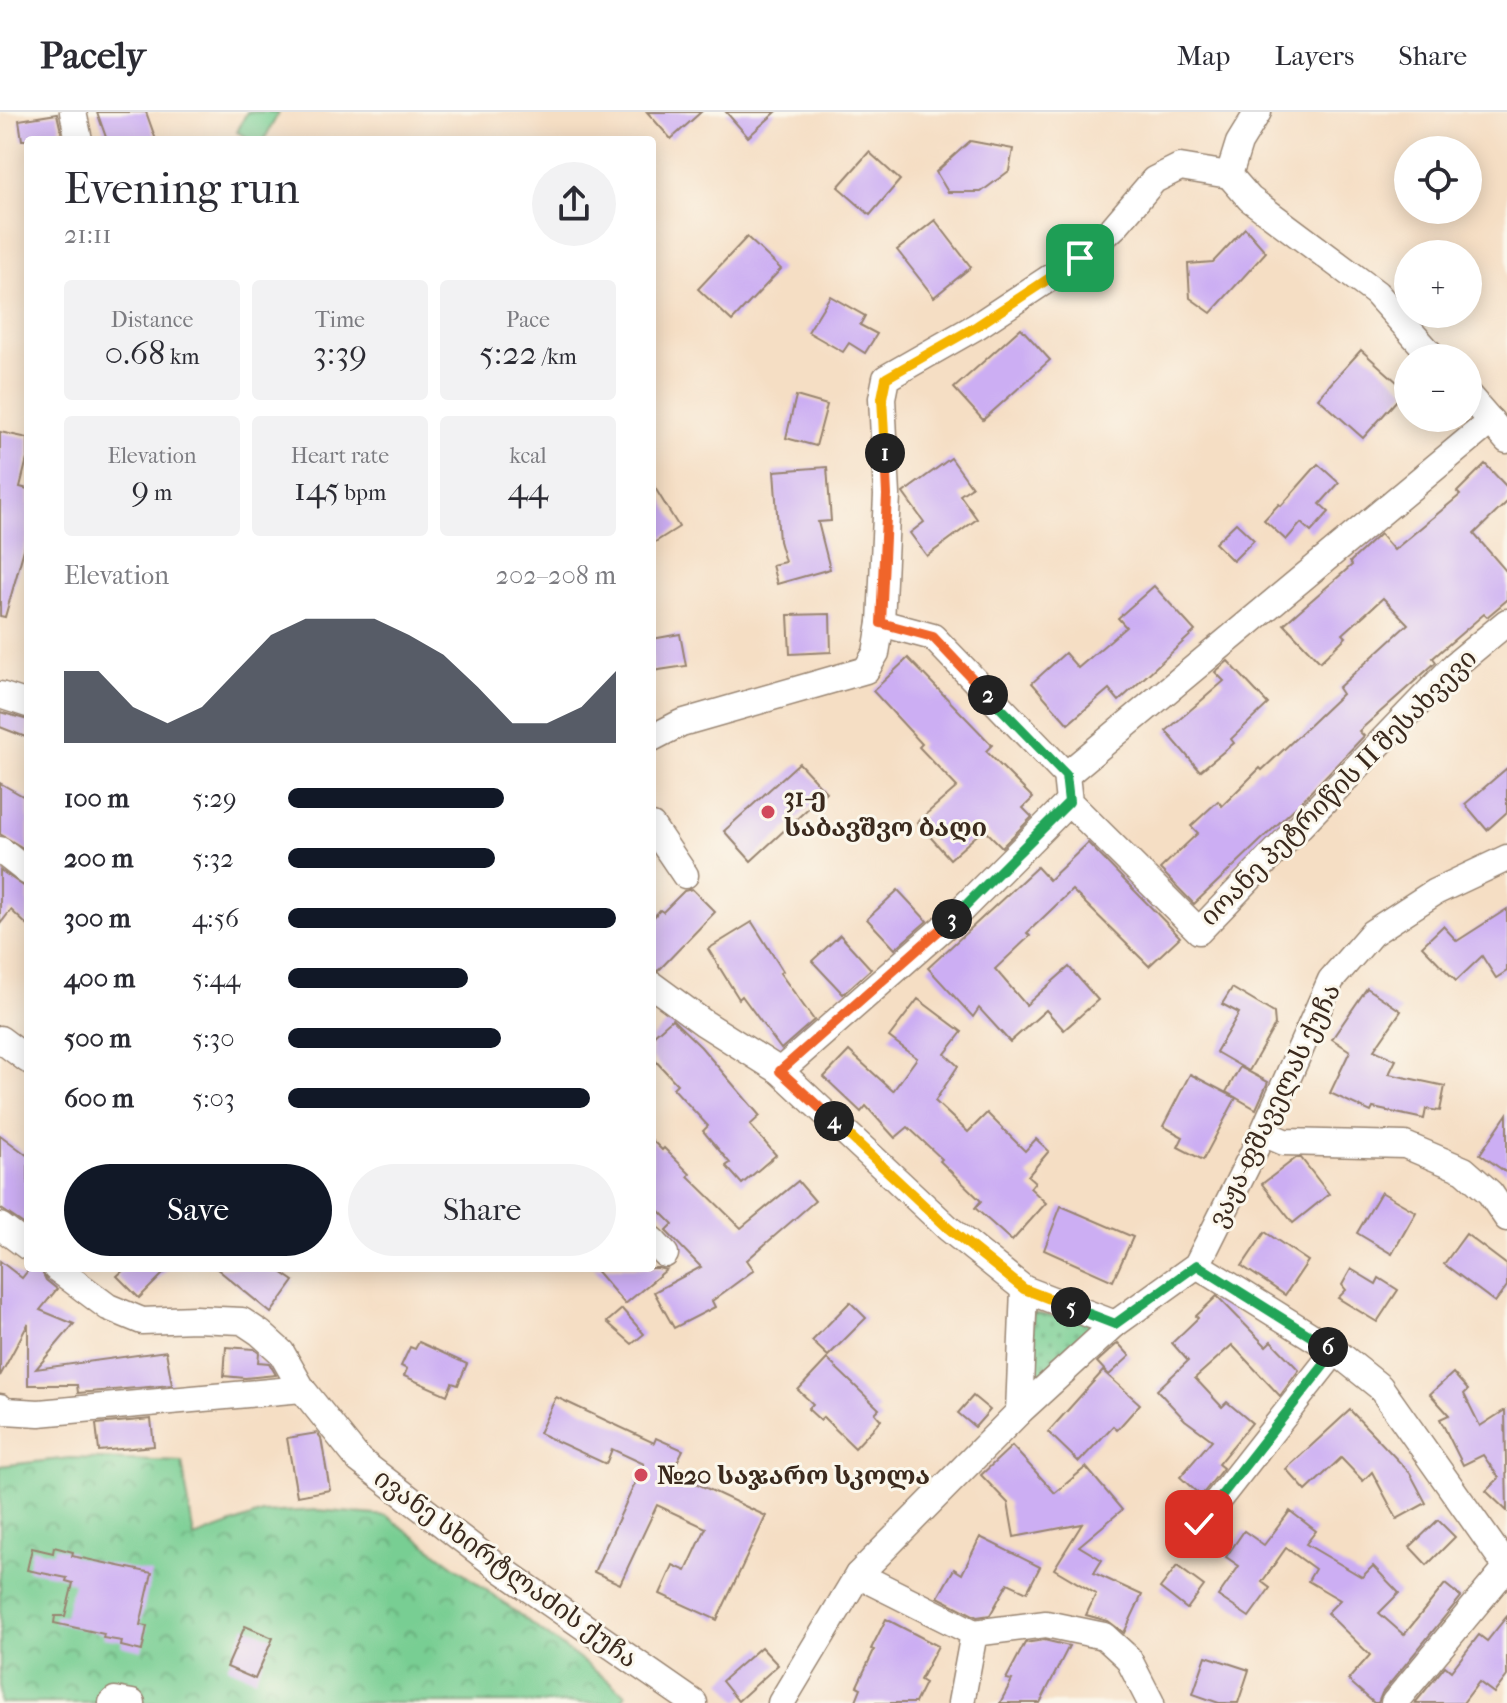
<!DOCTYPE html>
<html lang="en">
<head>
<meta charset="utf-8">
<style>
  body { margin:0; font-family:"IM FELL French Canon","Noto Serif Georgian",serif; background:#f2f2f3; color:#2b2b33; height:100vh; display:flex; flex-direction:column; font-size:30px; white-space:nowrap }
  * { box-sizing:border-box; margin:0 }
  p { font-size:26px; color:#7c7c81 }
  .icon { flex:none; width:44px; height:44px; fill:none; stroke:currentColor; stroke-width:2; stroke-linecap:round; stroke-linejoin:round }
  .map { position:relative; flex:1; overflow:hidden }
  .details { position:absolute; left:24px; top:24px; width:632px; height:1136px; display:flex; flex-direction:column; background:#fff; border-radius:8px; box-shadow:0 4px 20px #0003 }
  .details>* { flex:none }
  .fabs { position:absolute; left:1394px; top:24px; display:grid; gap:16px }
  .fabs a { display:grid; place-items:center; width:88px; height:88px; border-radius:50%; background:#fff; box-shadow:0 4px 20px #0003; font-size:40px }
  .pin { position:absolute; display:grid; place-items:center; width:68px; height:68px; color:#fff; margin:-34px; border-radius:16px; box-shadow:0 4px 12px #0006 }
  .km { position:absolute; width:40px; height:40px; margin:-20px; border-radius:50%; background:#222; color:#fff; font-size:22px; line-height:40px; text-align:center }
  .round { display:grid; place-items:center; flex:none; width:84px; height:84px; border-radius:42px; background:#f2f2f3 }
  .headline { display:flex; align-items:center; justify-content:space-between; height:136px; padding:0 40px }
  h1 { font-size:44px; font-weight:600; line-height:60px }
  .metrics { display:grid; grid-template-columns:repeat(3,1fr); gap:12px; height:136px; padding:8px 40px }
  .metrics div { display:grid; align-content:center; border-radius:8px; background:#f2f2f3; text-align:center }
  .metrics b { font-size:34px; font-weight:600 }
  .metrics small { font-size:22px; font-weight:400 }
  .metrics p { font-size:22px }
  .chart { height:224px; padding:16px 40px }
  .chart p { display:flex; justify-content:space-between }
  .chart svg { width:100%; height:144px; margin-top:8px; fill:#111827; opacity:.7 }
  .button { display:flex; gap:16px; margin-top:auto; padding:16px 40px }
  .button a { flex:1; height:92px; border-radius:48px; background:#111827; color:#fff; font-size:32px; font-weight:600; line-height:92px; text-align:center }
  .button a+a { background:#f2f2f3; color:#2b2b33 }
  ul { padding:0 40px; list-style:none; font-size:26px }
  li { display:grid; grid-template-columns:128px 96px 1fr; align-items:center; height:60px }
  li i { height:20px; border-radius:10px; background:#111827 }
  header { display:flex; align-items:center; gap:48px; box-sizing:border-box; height:112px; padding:0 40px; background:#fff; border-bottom:2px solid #e1e1e2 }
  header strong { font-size:38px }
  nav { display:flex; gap:44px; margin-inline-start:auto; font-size:28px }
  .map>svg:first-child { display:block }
</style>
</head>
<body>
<header>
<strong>Pacely</strong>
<nav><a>Map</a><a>Layers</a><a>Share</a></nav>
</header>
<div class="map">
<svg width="1507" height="1591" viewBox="0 0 1507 1591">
  <defs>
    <pattern id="grass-dots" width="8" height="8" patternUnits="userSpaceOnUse" patternTransform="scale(2)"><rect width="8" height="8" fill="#78ce93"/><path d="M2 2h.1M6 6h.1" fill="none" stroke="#64a777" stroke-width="1.8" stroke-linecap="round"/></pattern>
    <pattern id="park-crowns" width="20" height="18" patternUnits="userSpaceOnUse" patternTransform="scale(2)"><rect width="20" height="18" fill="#78ce93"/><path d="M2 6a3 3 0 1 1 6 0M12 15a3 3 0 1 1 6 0" fill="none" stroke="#64a777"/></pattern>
  </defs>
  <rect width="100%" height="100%" fill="#fbf7ec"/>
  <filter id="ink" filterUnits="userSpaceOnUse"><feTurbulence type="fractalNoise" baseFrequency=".0125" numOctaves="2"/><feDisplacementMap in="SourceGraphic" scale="16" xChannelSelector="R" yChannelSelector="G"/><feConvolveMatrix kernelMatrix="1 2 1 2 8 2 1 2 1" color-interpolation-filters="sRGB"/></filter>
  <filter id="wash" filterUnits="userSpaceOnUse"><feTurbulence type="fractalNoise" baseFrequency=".006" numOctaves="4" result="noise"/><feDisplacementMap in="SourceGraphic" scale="32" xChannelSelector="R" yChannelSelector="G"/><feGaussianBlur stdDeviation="1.8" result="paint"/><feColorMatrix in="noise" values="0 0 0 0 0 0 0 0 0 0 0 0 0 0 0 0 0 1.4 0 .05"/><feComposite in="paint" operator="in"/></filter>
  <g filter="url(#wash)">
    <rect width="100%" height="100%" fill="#f5dec4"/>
    <polygon fill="url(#grass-dots)" stroke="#5a7c58" stroke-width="2" points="1033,1201 1107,1213 1030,1277"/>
    <polygon fill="url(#park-crowns)" stroke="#5a7c58" stroke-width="2" points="70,1346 182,1350 194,1426 262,1401 318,1398 387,1404 626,1582 620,1591 0,1591 0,1354"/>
    <polygon fill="#78ce93" stroke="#5a7c58" stroke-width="2" points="247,0 279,0 264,28 252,28 237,20"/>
    <g id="blocks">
      <g fill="#ccaef3">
        <polygon points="97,0 146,0 156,28 107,28"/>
        <polygon points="647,0 701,0 671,27"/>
        <polygon points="726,0 776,0 748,25"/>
        <polygon points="57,2 63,28 22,28 19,8"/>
        <polygon points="970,29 1013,37 1009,59 981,80 948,80 936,60"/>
        <polygon points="869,40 900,68 870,103 838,75"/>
        <polygon points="935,108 971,155 934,185 897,138"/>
        <polygon points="1245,116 1266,140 1211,201 1190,186 1188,152 1213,150"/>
        <polygon points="747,125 781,157 732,209 698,177"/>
        <polygon points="830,184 865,204 860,213 877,222 865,241 849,231 843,240 808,220"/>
        <polygon points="1021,216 1050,248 983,308 954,276"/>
        <polygon points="1361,238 1406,278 1363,326 1318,286"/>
        <polygon points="796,284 827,293 816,334 786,326"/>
        <polygon points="0,320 28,326 28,343 20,375 28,377 28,423 5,505 0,504"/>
        <polygon points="951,346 972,375 960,383 977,407 927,444 910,421 924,410 903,381"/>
        <polygon points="1318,352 1339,371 1320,392 1329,400 1311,420 1301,411 1286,428 1264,408 1279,392 1281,394"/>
        <polygon points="1485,352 1507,375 1507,390 1474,422 1507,460 1507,488 1487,505 1484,502 1433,546 1436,550 1359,619 1364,624 1299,692 1194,792 1160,757 1198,721 1191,714 1218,689 1222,694 1260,656 1262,658 1297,625 1342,582 1338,576 1408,512 1383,486 1343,522 1346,525 1320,550 1284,512 1352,453 1350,450 1380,422 1394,438 1460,383 1457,380"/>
        <polygon points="827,355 831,409 818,410 830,457 777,472 772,453 785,450 779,429 774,359"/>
        <polygon points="652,371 679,415 652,432"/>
        <polygon points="1236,411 1254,428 1233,449 1215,431"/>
        <polygon points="1154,474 1195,519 1119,589 1109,577 1068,612 1032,571 1065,541 1078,556 1126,515 1118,506"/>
        <polygon points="830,502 831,540 790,542 788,503"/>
        <polygon points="680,522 686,554 652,559 652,527"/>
        <polygon points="908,546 992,633 986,639 1033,686 1023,696 1032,705 1002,735 984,717 950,747 917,710 957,675 919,635 922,632 873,579"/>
        <polygon points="1228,549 1268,592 1231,627 1234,631 1200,659 1166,619 1224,569 1215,560"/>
        <polygon points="0,600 28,608 28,626 0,615"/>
        <polygon points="799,651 826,680 751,749 724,719"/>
        <polygon points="1507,656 1507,700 1487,718 1465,692"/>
        <polygon points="0,671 28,687 28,739 0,722"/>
        <polygon points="1088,731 1180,825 1149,854 1072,778 1027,821 1030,824 995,857 1026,893 1069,855 1098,888 1064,918 1046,898 1010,930 979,896 973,905 928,856 1037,755 1049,768"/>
        <polygon points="0,758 28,777 28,814 11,798 0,812"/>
        <polygon points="692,777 715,800 658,859 652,857 652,807 660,798 663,800 684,779"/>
        <polygon points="898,778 927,809 895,837 867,807"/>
        <polygon points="1507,797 1507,859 1496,866 1482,844 1456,869 1422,834 1443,814 1457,829"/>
        <polygon points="752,810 783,859 780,861 814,908 781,937 742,884 739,887 708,837"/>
        <polygon points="840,823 871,857 843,882 812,849"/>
        <polygon points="1232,876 1274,901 1275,913 1249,959 1216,940 1239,901 1222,892"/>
        <polygon points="1367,876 1401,899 1374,938 1396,948 1389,962 1445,974 1440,999 1426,997 1424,1007 1373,996 1371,1000 1330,981 1350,939 1332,927"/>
        <polygon points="918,887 962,920 945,942 958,954 935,989 968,1020 987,1001 1025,1039 1036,1027 1049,1039 1028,1064 1035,1070 1030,1076 1046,1091 1012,1129 975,1096 981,1089 940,1049 942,1047 908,1015 895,1026 866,994 861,1000 824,965 849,939 893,979 917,946 889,925"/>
        <polygon points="672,907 701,935 760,1004 750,1013 776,1043 742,1072 726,1054 730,1051 703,1019 708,1014 673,976 677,972 652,945 652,925"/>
        <polygon points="1240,955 1268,970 1256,997 1226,980"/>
        <polygon points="1190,962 1236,986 1203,1048 1178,1035 1183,1025 1163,1014"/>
        <polygon points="1507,1002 1507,1061 1480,1042"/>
        <polygon points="0,1023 28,1044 28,1115 0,1096"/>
        <polygon points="652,1028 662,1038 664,1036 690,1062 688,1064 741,1116 798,1069 815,1089 747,1148 754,1158 712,1189 715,1195 674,1216 654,1180 701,1155 666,1119 673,1112 652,1091"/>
        <polygon points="1296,1046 1301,1046 1329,1082 1293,1111 1262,1072"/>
        <polygon points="1381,1080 1416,1100 1392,1142 1357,1121"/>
        <polygon points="1061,1094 1133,1125 1113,1169 1044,1138"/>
        <polygon points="1265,1120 1308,1149 1285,1183 1242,1154"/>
        <polygon points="1466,1122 1507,1153 1507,1174 1495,1190 1444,1152"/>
        <polygon points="0,1149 22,1166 30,1156 40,1156 46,1168 57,1177 40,1198 74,1212 36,1257 166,1239 172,1273 78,1281 77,1273 28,1273 28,1212 0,1264"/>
        <polygon points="126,1156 169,1156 139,1186 117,1164"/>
        <polygon points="216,1156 275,1156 294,1169 271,1201"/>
        <polygon points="594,1156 658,1156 666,1158 625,1192"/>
        <polygon points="1351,1157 1376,1172 1379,1166 1398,1178 1377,1210 1338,1186 1346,1178 1342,1173"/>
        <polygon points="1217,1184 1266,1234 1271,1229 1299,1258 1280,1284 1232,1233 1195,1266 1222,1295 1227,1290 1252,1311 1218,1352 1223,1356 1201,1384 1180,1365 1212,1328 1185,1308 1157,1278 1188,1249 1172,1231 1198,1206 1196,1204"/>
        <polygon points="850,1190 866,1206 828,1244 812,1229"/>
        <polygon points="622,1197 644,1222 632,1232 607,1210"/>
        <polygon points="419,1230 467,1252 458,1273 452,1271 447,1283 404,1264 407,1257 401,1254 410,1235 415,1237"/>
        <polygon points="1118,1231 1130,1244 1109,1263 1097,1250"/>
        <polygon points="226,1235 254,1237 259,1241 258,1250 269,1251 276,1263 245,1266 224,1264"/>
        <polygon points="827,1247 879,1297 875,1301 881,1308 855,1336 823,1305 820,1308 808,1297 813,1292 798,1278"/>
        <polygon points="1103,1259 1140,1292 1117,1318 1113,1314 1079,1350 1048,1320"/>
        <polygon points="1453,1261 1468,1278 1464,1282 1480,1314 1505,1298 1507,1399 1486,1379 1499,1366 1483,1343 1463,1353 1440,1307 1449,1303 1430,1282"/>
        <polygon points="973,1284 990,1298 975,1315 958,1301"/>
        <polygon points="556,1285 654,1331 656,1326 683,1338 672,1360 766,1404 717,1508 660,1482 673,1453 686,1459 706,1416 657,1393 620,1472 594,1460 644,1352 612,1337 606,1352 539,1321"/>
        <polygon points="1350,1298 1410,1361 1426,1391 1397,1407 1372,1360 1363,1369 1341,1346 1306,1379 1286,1357"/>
        <polygon points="151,1307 154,1334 99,1339 96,1312"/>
        <polygon points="317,1321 321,1326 330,1378 297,1384 287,1326"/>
        <polygon points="1012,1334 1055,1381 1086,1355 1122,1398 1079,1434 1102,1448 1094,1461 1142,1483 1124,1521 1108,1509 1086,1503 1096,1482 1054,1457 1082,1412 1014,1425 1008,1391 981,1363"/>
        <polygon points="1290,1399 1316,1419 1306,1432 1362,1465 1373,1454 1399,1481 1379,1501 1404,1523 1445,1472 1461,1485 1382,1581 1378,1591 1374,1591 1348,1568 1370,1543 1327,1501 1340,1488 1308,1469 1315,1457 1286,1436 1262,1470 1270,1476 1249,1505 1218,1484 1239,1454 1226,1445 1244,1419 1264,1433"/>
        <polygon points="1438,1408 1455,1425 1427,1453 1410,1435"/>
        <polygon points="980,1425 1040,1455 1027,1480 1008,1471 990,1503 977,1505 938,1485 954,1457 962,1462"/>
        <polygon points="54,1435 73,1440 72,1444 152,1461 140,1513 147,1514 142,1539 121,1534 122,1529 103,1526 104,1522 54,1511 55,1504 65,1504 73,1471 66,1469 67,1466 27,1458 32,1436 53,1441"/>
        <polygon points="1177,1454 1204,1474 1187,1497 1160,1476"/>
        <polygon points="1507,1504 1507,1564 1494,1581 1479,1570 1463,1591 1415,1591 1445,1554 1451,1559 1479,1523 1487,1529"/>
        <polygon points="886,1507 938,1534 920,1568 925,1571 915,1591 855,1591 861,1576 857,1574 874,1538 871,1537"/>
        <polygon points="245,1514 273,1526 255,1567 227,1555"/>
        <polygon points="1044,1528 1069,1534 1040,1591 1000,1591 1012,1568 1006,1567 1025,1531"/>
        <polygon points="761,1535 778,1553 738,1589 722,1569"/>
        <polygon points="1206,1544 1249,1558 1238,1591 1219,1591 1193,1582"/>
      </g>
    </g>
  </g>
  <g filter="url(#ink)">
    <use href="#blocks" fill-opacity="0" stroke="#988471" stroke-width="2"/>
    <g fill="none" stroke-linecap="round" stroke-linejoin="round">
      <g stroke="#988471" stroke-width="29">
        <g id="minor">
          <polyline points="73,0 79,28"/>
          <polyline points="1258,0 1239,31 1229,63 1250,87 1376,181 1434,246"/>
          <polyline points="1468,283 1507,328"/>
          <polyline points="881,511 933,525 1066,663 1069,690 1199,819 1455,553 1507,510"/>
          <polyline points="0,583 28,592"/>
          <polyline points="652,626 681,611 866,558 876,541 881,511 887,383 882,286 886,266 977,214 1080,146 1114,115 1154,68 1180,55 1229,63"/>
          <polyline points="1066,663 1491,309"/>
          <polyline points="652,714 685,763"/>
          <polyline points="0,738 28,760"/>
          <polyline points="652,873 704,911 780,959 948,1116 1024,1177 1115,1212"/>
          <polyline points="0,927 28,948"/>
          <polyline points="780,959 944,815 1069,690"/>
          <polyline points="1263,1021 1284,1030 1405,1033 1464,1058 1490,1081 1507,1106"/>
          <polyline points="0,1114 28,1135"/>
          <polyline points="652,1128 665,1142"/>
          <polyline points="1197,1153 1335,1239 1380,1275 1507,1455"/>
          <polyline points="56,1156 108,1195 142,1209 195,1207 242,1209 260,1221 281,1240 302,1277 359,1348 501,1457 694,1591"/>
          <polyline points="0,1295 5,1299 39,1301 302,1277"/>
          <polyline points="1019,1300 1024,1177"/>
          <polyline points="1199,1412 1335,1239"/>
          <polyline points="858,1463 974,1521 1046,1512 1104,1524 1128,1546 1151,1591"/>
          <polyline points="112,1591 115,1588 132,1591"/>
          <polyline points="781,1591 858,1463 1019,1300 1115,1212 1197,1153 1263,1021 1331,868 1372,821 1435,780 1507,746"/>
          <polyline points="961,1591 974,1521"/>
          <polyline points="1394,1591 1507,1455"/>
        </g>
      </g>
      <use href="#minor" stroke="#fff" stroke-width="26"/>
    </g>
  </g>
  <g fill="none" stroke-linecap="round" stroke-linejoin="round" filter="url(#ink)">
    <g stroke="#fff" stroke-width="16">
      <polyline id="split-1" points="885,341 882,286 886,266 977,214 1080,146"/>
    </g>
    <g stroke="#fff" stroke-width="16">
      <polyline id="split-2" points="885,341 887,383 881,511 933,525 988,583"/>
    </g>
    <g stroke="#fff" stroke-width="16">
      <polyline id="split-3" points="952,807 1069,690 1066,663 988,583"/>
    </g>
    <g stroke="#fff" stroke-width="16">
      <polyline id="split-4" points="834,1009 780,959 952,807"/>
    </g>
    <g stroke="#fff" stroke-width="16">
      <polyline id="split-5" points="834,1009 948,1116 1024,1177 1071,1195"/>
    </g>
    <g stroke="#fff" stroke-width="16">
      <polyline id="split-6" points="1071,1195 1115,1212 1197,1153 1328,1235"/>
    </g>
    <g stroke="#fff" stroke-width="16">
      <polyline id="split-7" points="1199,1412 1335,1239 1328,1235"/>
    </g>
    <use href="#split-1" stroke="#f5b400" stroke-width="10"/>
    <use href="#split-2" stroke="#f0652b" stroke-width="10"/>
    <use href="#split-3" stroke="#22a559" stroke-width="10"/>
    <use href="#split-4" stroke="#f0652b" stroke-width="10"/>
    <use href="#split-5" stroke="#f5b400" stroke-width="10"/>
    <use href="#split-6" stroke="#22a559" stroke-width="10"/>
    <use href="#split-7" stroke="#22a559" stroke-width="10"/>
  </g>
  <g fill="#d1495b" stroke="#fbf7ec" stroke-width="3">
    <circle cx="768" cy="700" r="8"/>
    <circle cx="641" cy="1363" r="8"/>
  </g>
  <g text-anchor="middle" stroke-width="6" stroke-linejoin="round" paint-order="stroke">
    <g font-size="26" fill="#3b2a1e" stroke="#fbf7ec">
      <text transform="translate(1338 675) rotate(-45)" y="9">იოანე პეტრიწის II შესახვევი</text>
      <text transform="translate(1274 993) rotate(-64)" y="9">ვაჟა-ფშაველას ქუჩა</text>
      <text transform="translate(506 1456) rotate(36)" y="9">ივანე სხირტლაძის ქუჩა</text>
    </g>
    <g font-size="26" font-weight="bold" fill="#3b2a1e" stroke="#fbf7ec" text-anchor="start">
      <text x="784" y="694">31-ე<tspan x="784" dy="30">საბავშვო ბაღი</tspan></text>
      <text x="657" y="1372">№20 საჯარო სკოლა</text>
    </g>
  </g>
</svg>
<div class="fabs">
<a><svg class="icon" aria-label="locate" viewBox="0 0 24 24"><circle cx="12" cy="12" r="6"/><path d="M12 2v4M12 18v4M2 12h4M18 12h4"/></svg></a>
<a>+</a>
<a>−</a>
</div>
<div class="pin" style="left:1080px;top:146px;background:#1e9e55"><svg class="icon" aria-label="arrive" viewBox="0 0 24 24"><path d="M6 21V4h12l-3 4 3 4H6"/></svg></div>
<div class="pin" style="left:1199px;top:1412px;background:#d93025"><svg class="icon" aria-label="check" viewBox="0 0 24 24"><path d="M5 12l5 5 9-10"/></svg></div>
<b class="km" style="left:885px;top:341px">1</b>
<b class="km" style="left:988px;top:583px">2</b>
<b class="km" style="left:952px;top:807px">3</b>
<b class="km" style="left:834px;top:1009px">4</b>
<b class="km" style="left:1071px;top:1195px">5</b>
<b class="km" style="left:1328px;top:1235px">6</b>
<section class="details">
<div class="headline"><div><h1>Evening run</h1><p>21:11</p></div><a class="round"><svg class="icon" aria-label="share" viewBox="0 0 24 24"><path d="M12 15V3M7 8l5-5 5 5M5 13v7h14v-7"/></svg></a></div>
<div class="metrics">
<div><p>Distance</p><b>0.68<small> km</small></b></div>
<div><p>Time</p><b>3:39</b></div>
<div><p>Pace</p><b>5:22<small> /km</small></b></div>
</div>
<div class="metrics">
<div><p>Elevation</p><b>9<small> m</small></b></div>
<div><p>Heart rate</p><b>145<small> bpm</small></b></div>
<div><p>kcal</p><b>44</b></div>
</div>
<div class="chart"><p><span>Elevation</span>202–208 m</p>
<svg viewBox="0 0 160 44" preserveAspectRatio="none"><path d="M0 44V22L10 22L20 33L30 38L40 33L50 22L60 11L70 6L80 6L90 6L100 11L110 17L120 27L130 38L140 38L150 33L160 22V44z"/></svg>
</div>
<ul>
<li><b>100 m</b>5:29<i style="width:66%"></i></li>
<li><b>200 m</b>5:32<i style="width:63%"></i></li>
<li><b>300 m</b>4:56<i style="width:100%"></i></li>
<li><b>400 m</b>5:44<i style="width:55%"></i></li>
<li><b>500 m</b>5:30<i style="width:65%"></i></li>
<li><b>600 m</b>5:03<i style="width:92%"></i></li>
</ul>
<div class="button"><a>Save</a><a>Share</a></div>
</section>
</div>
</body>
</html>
